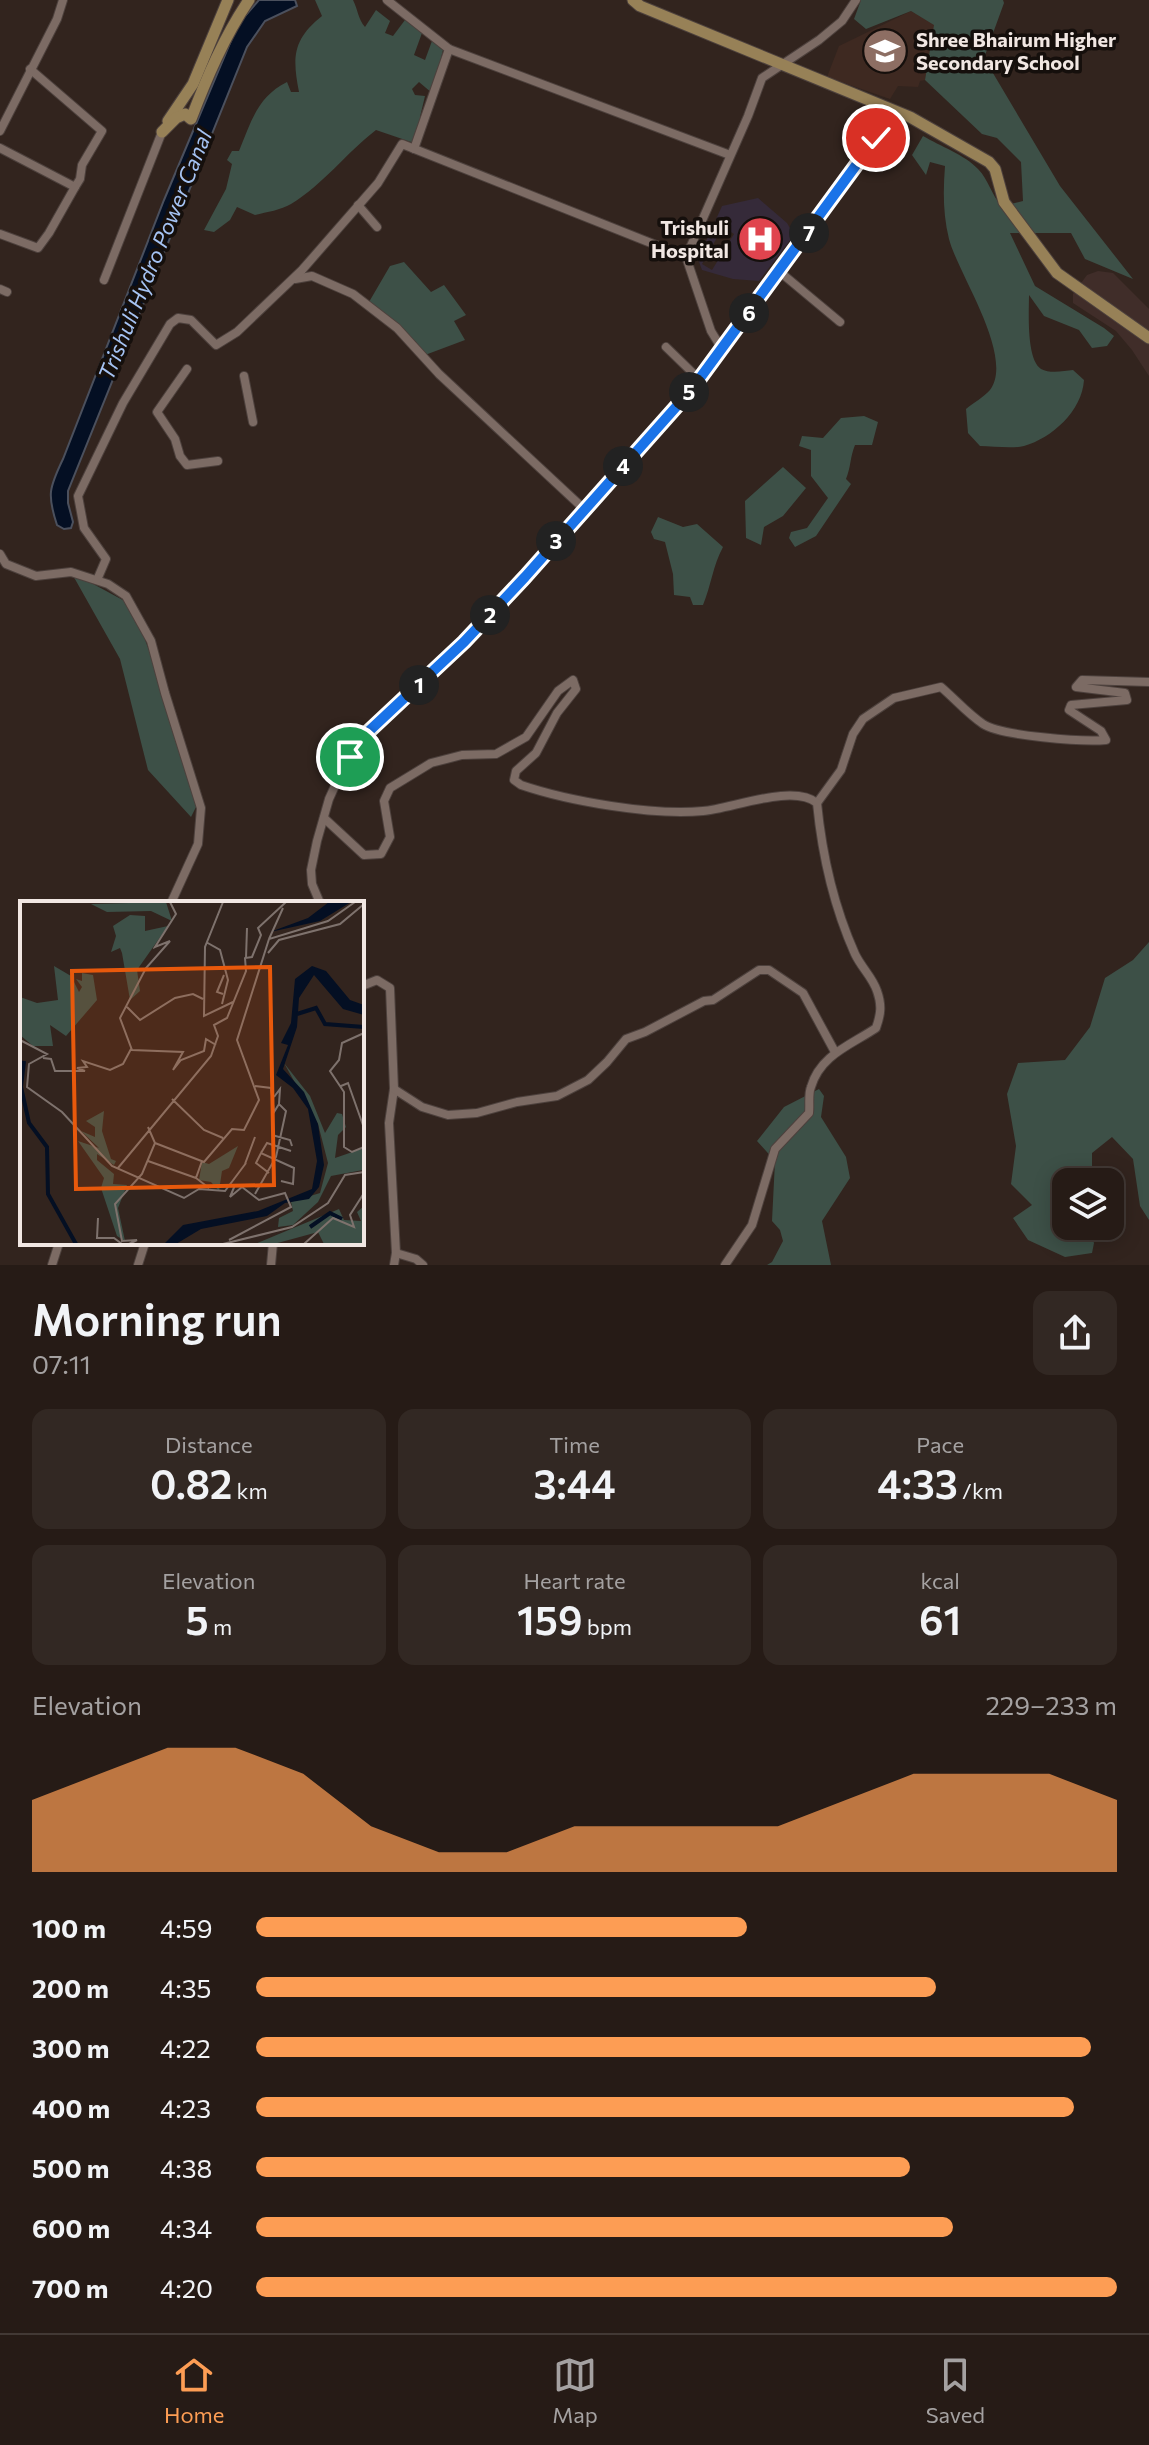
<!DOCTYPE html>
<html lang="en">
<head>
<meta charset="utf-8">
<style>
  body { margin:0; font-family:Commissioner,sans-serif; background:#322823; color:#f1f3f6; height:100vh; display:flex; flex-direction:column; font-size:30px; white-space:nowrap }
  * { box-sizing:border-box; margin:0 }
  p { font-size:26px; color:#a4a1a1 }
  .icon { flex:none; width:44px; height:44px; fill:none; stroke:currentColor; stroke-width:2; stroke-linecap:round; stroke-linejoin:round }
  .map { position:relative; height:1265px; overflow:hidden }
  .drawer { display:flex; flex-direction:column; background:#261b16; flex:1 }
  .drawer>* { flex:none }
  .buttons { position:absolute; left:1052px; top:1168px; display:grid; gap:16px }
  .buttons a { display:grid; place-items:center; width:72px; height:72px; border-radius:16px; background:#261b16; box-shadow:0 4px 20px #0003,0 0 0 2px #423935; font-size:40px }
  .pin { position:absolute; display:grid; place-items:center; width:68px; height:68px; color:#fff; margin:-34px; border:4px solid #fff; border-radius:50%; box-shadow:0 2px 8px #0007 }
  .km { position:absolute; width:40px; height:40px; margin:-20px; border-radius:50%; background:#222; color:#fff; font-size:22px; line-height:40px; text-align:center }
  .round { display:grid; place-items:center; flex:none; width:84px; height:84px; border-radius:16px; background:#322823 }
  .summary { display:flex; align-items:center; justify-content:space-between; height:136px; padding:0 32px }
  h1 { font-size:44px; font-weight:600; line-height:60px }
  .metrics { display:grid; grid-template-columns:repeat(3,1fr); gap:12px; height:136px; padding:8px 32px }
  .metrics div { display:grid; align-content:center; border-radius:16px; background:#322823; text-align:center }
  .metrics b { font-size:40px; font-weight:600 }
  .metrics small { font-size:22px; font-weight:400 }
  .metrics p { font-size:22px }
  .chart { height:224px; padding:16px 32px }
  .chart p { display:flex; justify-content:space-between }
  .chart svg { width:100%; height:144px; margin-top:8px; fill:#fd9d54; opacity:.7 }
  ul { padding:0 32px; list-style:none; font-size:26px }
  li { display:grid; grid-template-columns:128px 96px 1fr; align-items:center; height:60px }
  li i { height:20px; border-radius:10px; background:#fd9d54 }
  .tab-bar { display:flex; justify-content:space-around; align-items:center; height:112px; border-top:2px solid #423935; background:#261b16; font-size:22px; color:#a4a1a1 }
  .tab-bar a { display:grid; justify-items:center; gap:4px }
  .tab-bar .active { color:#fd9d54 }
  .map>svg:first-child { display:block }
</style>
</head>
<body>
<div class="map">
<svg width="1149" height="1265" viewBox="0 0 1149 1265">
  <rect width="100%" height="100%" fill="#32241e"/>
  <polygon fill="#402d29" points="1098,271 1113,273 1149,309 1149,376 1132,350 1116,331 1073,303 1073,294 1087,275"/>
  <polygon fill="#3e2921" points="911,11 935,25 925,80 920,81 918,87 898,86 890,99 827,77 839,46"/>
  <path fill="#352a39" fill-rule="evenodd" d="M758 198 787 223 794 235 759 281 733 279 702 270 698 259 722 206ZM723 227 734 234 712 270 702 264Z"/>
  <g fill="#3d5047">
    <path d="M315 0H353C358 10 358 19 365 27L376 10 390 21 385 33 393 36 405 20 422 33 414 55 425 60 432 41 443 50 432 93 419 82 412 89 415 95 425 96 420 117 423 120 414 143 376 130C346 153 324 184 291 204 281 210 267 212 255 215L237 207 230 220 214 232 204 230 226 189 232 164 227 160 232 151H239C251 122 257 97 287 82L291 92H299C292 57 293 39 322 16Z"/>
    <path d="M861 0H1003L1004 3 984 58 1060 186 1133 279 1085 259 1071 233H1010L1035 286 1104 328 1114 336 1107 346 1092 348 1079 330 1044 316 1029 295C1029 312 1026 359 1041 369 1050 374 1064 371 1073 370L1084 380C1082 411 1052 438 1024 446 1011 449 993 446 980 446L968 433 966 409C973 403 984 397 990 390 1015 356 958 274 949 239 943 215 943 191 945 166L930 162 926 175 912 155 923 136C940 146 965 155 978 169 989 180 991 195 1002 206L1023 201 1021 162 997 138 982 134 925 80 934 25 911 11 866 29 854 19Z"/>
    <polygon points="404,262 431,292 444,285 466,315 454,321 465,340 425,355 415,341 369,302 390,266"/>
    <path d="M864 416 878 422 872 445H855C850 457 851 467 846 479L851 484 816 536 795 547 789 538 791 532 807 528 828 498 811 476V450L799 446 802 436 823 438 841 418Z"/>
    <polygon points="783,467 806,488 783,516 764,527 761,545 746,538 745,501"/>
    <path d="M658 517 683 527 697 524 723 547C713 565 711 586 703 605H693L690 597 674 595 673 574 665 542 654 539 651 532Z"/>
    <polygon points="71,572 132,605 165,693 199,801 191,817 148,770 120,659"/>
    <polygon points="1149,942 1149,1220 1140,1206 1133,1159 1112,1137 1092,1153 1092,1172 1102,1182 1066,1182 1066,1226 1088,1226 1094,1243 1092,1253 1065,1257 1028,1240 1013,1218 1032,1205 1011,1184 1016,1146 1007,1094 1018,1063 1065,1060 1090,1027 1105,978 1133,960"/>
    <polygon points="819,1089 824,1096 821,1117 846,1157 850,1178 822,1221 831,1265 767,1265 772,1262 783,1241 780,1230 772,1221 775,1161 757,1141 784,1107"/>
  </g>
  <path fill="#040f23" stroke="#4b505d" stroke-width="2" d="M259 0H295L297 6 265 21 247 47 68 491V503L73 522 71 528 64 529 57 525C47 495 49 488 63 459L164 200 238 24Z"/>
  <g fill="none" stroke-linecap="round" stroke-linejoin="round">
    <g stroke="#4d413d" stroke-width="10">
      <g id="street">
        <polyline points="387,0 449,49 414,149"/>
        <polyline points="449,49 730,155"/>
        <polyline points="0,131 57,19 63,0"/>
        <polyline points="0,148 75,187 80,179 82,165 102,131 30,69"/>
        <polyline points="358,205 377,227"/>
        <polyline points="0,234 38,248 49,233 75,187"/>
        <polyline points="780,272 840,322"/>
        <polyline points="295,279 312,276 353,294 397,328 439,374 584,509"/>
        <polyline points="104,280 162,132"/>
        <polyline points="0,289 7,292"/>
        <polyline points="666,347 699,379"/>
        <polyline points="722,349 711,331 686,257 748,116 762,78 819,40 842,21 856,0"/>
        <polyline points="187,369 157,412 175,439 180,456 187,465 218,461"/>
        <polyline points="244,376 253,422"/>
        <polyline points="0,554 6,564 36,576 71,572 108,584 126,596 151,641 165,693 201,808 198,844 171,903"/>
        <polyline points="97,580 106,559 84,528 78,496 123,403 170,324 178,318 191,320 216,345 237,332 302,270 378,183 402,144 686,257"/>
        <path d="M817 803 841 770 853 734 863 719 894 698 941 687C955 699 968 714 983 724 1001 736 1083 742 1106 740L1101 731 1069 710 1071 705 1127 700 1125 693 1076 687 1082 680 1149 682"/>
        <path d="M324 818 364 855 381 854 390 837 384 801 390 788 431 763 462 755 496 754 526 737 558 691 573 680 576 689 557 713 536 753 516 771 514 780 521 785C568 801 653 816 703 811 731 809 793 783 817 803 822 854 834 907 855 954 861 967 873 978 877 991 882 1005 881 1014 876 1028 851 1045 820 1055 811 1087 808 1094 810 1105 809 1113L775 1149 752 1225 725 1265"/>
        <polyline points="320,903 312,884 311,870 317,841 329,799 339,777 368,732 464,642 692,389 876,138 901,115"/>
        <polyline points="362,986 377,980 390,988 394,1089 389,1123 396,1253 394,1265"/>
        <polyline points="394,1089 422,1107 448,1115 477,1113 517,1102 557,1096 588,1080 607,1062 626,1039 645,1032 704,1001 713,1000 759,970 769,970 803,993 835,1052"/>
        <polyline points="396,1253 416,1259 423,1265"/>
        <polyline points="52,1265 59,1243"/>
        <polyline points="138,1265 145,1243"/>
        <polyline points="271,1265 273,1243"/>
      </g>
    </g>
    <g stroke="#4d413d" stroke-width="13">
      <g id="secondary">
        <polyline points="633,0 640,6 910,117 989,162 995,169 1004,202 1057,273 1149,338"/>
        <polyline points="168,121 193,84 228,0"/>
        <path d="M162 132 176 118 185 114 191 119C207 77 224 37 249 0"/>
      </g>
    </g>
    <use href="#street" stroke="#7c6b64" stroke-width="8"/>
    <use href="#secondary" stroke="#978157" stroke-width="11"/>
  </g>
  <g fill="none" stroke-linecap="round" stroke-linejoin="round">
    <g stroke="#fff" stroke-width="16">
      <polyline id="route" points="350,757 368,732 464,642 525,577 692,389 876,138"/>
    </g>
    <use href="#route" stroke="#1a73e8" stroke-width="10"/>
  </g>
  <defs>
    <g id="school-disc" transform="scale(2.3)"><circle r="9.5" fill="#8d6e63" stroke="#150f0c"/><path d="M0-5L7-2L0 1L-7-2ZM-4 1L0 2.5L4 1V4Q0 6-4 4Z" fill="#fff"/></g>
    <g id="hospital-disc" transform="scale(2.3)"><circle r="9.5" fill="#e0444e" stroke="#150f0c"/><path d="M-5-5h3v3.5h4V-5h3V5h-3V1.5h-4V5h-3Z" fill="#fff"/></g>
  </defs>
  <g fill-rule="evenodd">
    <use href="#school-disc" x="885" y="51"/>
    <use href="#hospital-disc" x="760" y="239"/>
  </g>
  <g text-anchor="middle" stroke-width="7" stroke-linejoin="round" paint-order="stroke">
    <g font-size="20" font-weight="bold" fill="#f1e7e3" stroke="#150f0c" text-anchor="start">
      <text x="916" y="47">Shree Bhairum Higher<tspan x="916" dy="23">Secondary School</tspan></text>
      <text x="729" y="235" text-anchor="end">Trishuli<tspan x="729" dy="23">Hospital</tspan></text>
    </g>
    <g font-size="22" font-style="italic" fill="#a5c3f3" stroke="#150f0c">
      <text transform="translate(155 255) rotate(-68)" y="8">Trishuli Hydro Power Canal</text>
    </g>
  </g>
  <g transform="translate(20 901)">
    <rect width="344" height="344" fill="#32241e"/>
    <path d="M146 1 152 20 131 10 87 11 71 3ZM110 14 125 15V30L148 25 117 69 120 90 110 99 102 52 100 47 91 51 96 35 93 25ZM34 65 51 75 59 91 62 86 56 78 62 80V72L73 74 77 99 46 135 30 124 33 145H13L0 134V96L17 102 38 99ZM264 162 290 195 305 232 317 212 322 213 326 226 318 234 315 257 344 247V254L343 269 311 275 298 301 273 324 258 326 259 317 273 310 271 301 300 292 308 262 298 223ZM84 210 82 230 91 258 96 260 94 264 77 253V259L94 273 93 283 107 284 98 307 105 340 97 335 81 287 84 277 58 240 79 247 61 230 75 236V226L66 220ZM218 245 209 267 202 270 199 290 191 281 179 279 182 261 189 263ZM344 305V343H304L298 331 254 343H235L319 308 324 319 341 320 337 311Z" fill="#3d5047"/>
    <path d="M309 1H331L300 20 250 31 288 17ZM292 65 306 70 330 99 344 104V114L323 108 294 74 279 97 277 126 263 168 284 191 298 223 304 264 299 286 289 298 265 302 247 315 181 328 156 343H144L163 324 238 310 292 288 297 260 288 208 273 187 256 174 268 144 261 142 271 122 275 78Z" fill="#040f23"/>
    <path fill="none" stroke="#040f23" stroke-width="4" d="M277 113 296 107 305 123 344 126M4 160 1 186 9 222 27 246 28 293 56 343M290 326 310 312 322 318"/>
    <path fill="none" stroke="#7e726d" stroke-width="2" d="M150 1 156 13 135 46 150 40 126 67 100 117 112 149 163 151 153 169 161 159 184 150 186 138 196 144M203 1 185 46 184 115 213 101M249 38 263 7M186 41 200 49 208 79 202 103M248 52 259 39 320 23 344 3M226 57 227 27M203 93 197 91 204 74M107 106 120 119 155 97 173 93 183 98M344 132 322 142 319 159 310 170 324 191V246L332 251 344 246M0 139 27 153 9 163 7 186 42 211 92 265 164 297 179 288 205 290 226 262M23 157 31 158 35 170H65L57 167 67 166 63 160 90 169 103 163 111 148M321 185 328 182 344 227M254 196 260 188 259 203M152 198 184 229 203 237M252 234 270 239 272 245M135 242 184 261 212 228 224 229 239 199 217 139 249 38 308 20 335 1M241 252 247 242 271 250M128 260 176 277M182 260 176 277 189 287M225 263 235 236M98 267 191 155 198 135 194 124 207 117 226 70 225 57 232 56 241 34 238 27 266 1M249 272 236 262 241 252 274 267 273 283 261 280M235 293 256 256 266 210 259 203 254 211 251 187 235 185M78 317 77 337H94L102 343M209 339 271 306 265 292 239 299 222 286 210 296 215 284M109 343 117 339 102 340 95 303 122 273 135 242 128 226M203 343 272 326 308 302 325 274 344 271M284 343 313 317 334 326 330 314 344 292"/>
    <path fill="#e8590c" fill-opacity="0.15" stroke="#e8590c" stroke-width="4" d="M250 66 254 284 56 288 52 70Z"/>
    <rect width="344" height="344" fill="none" stroke="#f1e7e3" stroke-width="4"/>
  </g>
</svg>
<div class="buttons">
<a><svg class="icon" aria-label="layers" viewBox="0 0 24 24"><path d="M12 4l9 5-9 5-9-5zM3 14l9 5 9-5"/></svg></a>
</div>
<div class="pin" style="left:350px;top:757px;background:#1e9e55"><svg class="icon" aria-label="arrive" viewBox="0 0 24 24"><path d="M6 21V4h12l-3 4 3 4H6"/></svg></div>
<div class="pin" style="left:876px;top:138px;background:#d93025"><svg class="icon" aria-label="check" viewBox="0 0 24 24"><path d="M5 12l5 5 9-10"/></svg></div>
<b class="km" style="left:419px;top:685px">1</b>
<b class="km" style="left:490px;top:615px">2</b>
<b class="km" style="left:556px;top:541px">3</b>
<b class="km" style="left:623px;top:466px">4</b>
<b class="km" style="left:689px;top:392px">5</b>
<b class="km" style="left:749px;top:313px">6</b>
<b class="km" style="left:809px;top:233px">7</b>
</div>
<section class="drawer">
<div class="summary"><div><h1>Morning run</h1><p>07:11</p></div><a class="round"><svg class="icon" aria-label="share" viewBox="0 0 24 24"><path d="M12 15V3M7 8l5-5 5 5M5 13v7h14v-7"/></svg></a></div>
<div class="metrics">
<div><p>Distance</p><b>0.82<small> km</small></b></div>
<div><p>Time</p><b>3:44</b></div>
<div><p>Pace</p><b>4:33<small> /km</small></b></div>
</div>
<div class="metrics">
<div><p>Elevation</p><b>5<small> m</small></b></div>
<div><p>Heart rate</p><b>159<small> bpm</small></b></div>
<div><p>kcal</p><b>61</b></div>
</div>
<div class="chart"><p><span>Elevation</span>229–233 m</p>
<svg viewBox="0 0 160 44" preserveAspectRatio="none"><path d="M0 44V22L10 14L20 6L30 6L40 14L50 30L60 38L70 38L80 30L90 30L100 30L110 30L120 22L130 14L140 14L150 14L160 22V44z"/></svg>
</div>
<ul>
<li><b>100 m</b>4:59<i style="width:57%"></i></li>
<li><b>200 m</b>4:35<i style="width:79%"></i></li>
<li><b>300 m</b>4:22<i style="width:97%"></i></li>
<li><b>400 m</b>4:23<i style="width:95%"></i></li>
<li><b>500 m</b>4:38<i style="width:76%"></i></li>
<li><b>600 m</b>4:34<i style="width:81%"></i></li>
<li><b>700 m</b>4:20<i style="width:100%"></i></li>
</ul>
</section>
<nav class="tab-bar">
<a class="active"><svg class="icon" aria-label="home" viewBox="0 0 24 24"><path d="M3 11l9-7 9 7M6 9v11h12V9"/></svg>Home</a>
<a><svg class="icon" aria-label="map" viewBox="0 0 24 24"><path d="M3 6l6-2 6 2 6-2v14l-6 2-6-2-6 2zM9 4v14M15 6v14"/></svg>Map</a>
<a><svg class="icon" aria-label="saved" viewBox="0 0 24 24"><path d="M7 4h10v16l-5-4-5 4z"/></svg>Saved</a>
</nav>
</body>
</html>
